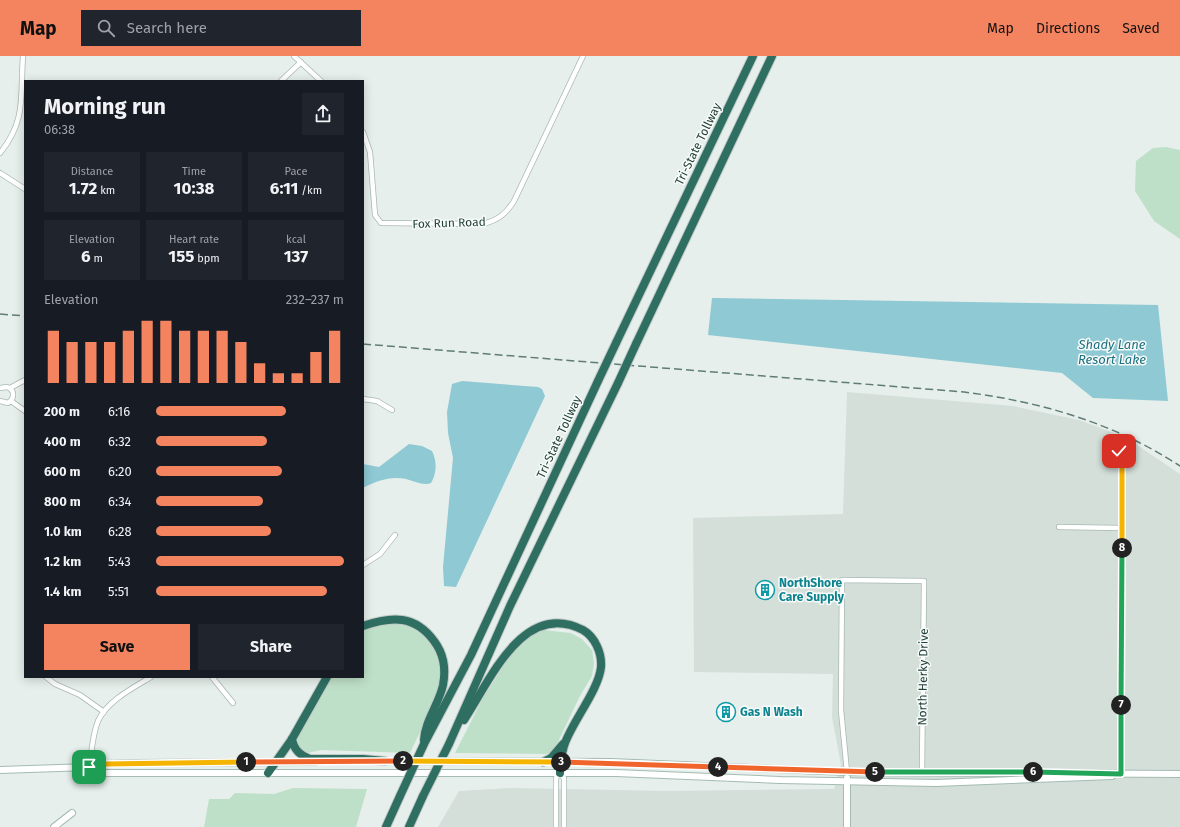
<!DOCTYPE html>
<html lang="en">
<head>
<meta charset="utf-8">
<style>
  body { margin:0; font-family:"Fira Sans",sans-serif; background:#20242c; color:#f1f3f6; height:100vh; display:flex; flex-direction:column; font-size:15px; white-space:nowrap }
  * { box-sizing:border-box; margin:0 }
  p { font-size:13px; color:#9ea1a6 }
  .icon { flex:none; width:22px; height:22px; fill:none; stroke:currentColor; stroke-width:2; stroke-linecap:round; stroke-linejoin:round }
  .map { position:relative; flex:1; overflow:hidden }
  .drawer { position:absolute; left:24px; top:24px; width:340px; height:598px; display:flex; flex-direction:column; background:#171b24; border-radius:0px; box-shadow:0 2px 10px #0003 }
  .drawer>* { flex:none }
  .pin { position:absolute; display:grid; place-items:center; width:34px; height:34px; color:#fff; margin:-17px; border-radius:8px; box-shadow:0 2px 6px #0006 }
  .km { position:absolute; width:20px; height:20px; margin:-10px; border-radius:50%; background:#222; color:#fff; font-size:11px; line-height:20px; text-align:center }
  .round { display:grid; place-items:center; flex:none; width:42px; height:42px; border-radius:0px; background:#20242c }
  .head { display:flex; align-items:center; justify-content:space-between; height:68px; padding:0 20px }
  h1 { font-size:22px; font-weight:700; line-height:30px }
  .metrics { display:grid; grid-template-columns:repeat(3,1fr); gap:6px; height:68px; padding:4px 20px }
  .metrics div { display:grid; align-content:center; border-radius:0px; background:#20242c; text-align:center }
  .metrics b { font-size:17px; font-weight:700 }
  .metrics small { font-size:11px; font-weight:400 }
  .metrics p { font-size:11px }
  .chart { height:112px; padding:8px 20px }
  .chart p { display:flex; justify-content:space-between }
  .chart svg { width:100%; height:72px; margin-top:4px; stroke:#f4845f; stroke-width:6 }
  .action { display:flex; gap:8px; margin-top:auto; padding:8px 20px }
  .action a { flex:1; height:46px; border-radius:0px; background:#f4845f; color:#111; font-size:16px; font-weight:700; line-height:46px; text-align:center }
  .action a+a { background:#20242c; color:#f1f3f6 }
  ul { padding:0 20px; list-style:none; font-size:13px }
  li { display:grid; grid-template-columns:64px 48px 1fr; align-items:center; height:30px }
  li i { height:10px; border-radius:5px; background:#f4845f }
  header { display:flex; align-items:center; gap:24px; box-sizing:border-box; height:56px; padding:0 20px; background:#f4845f; color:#111 }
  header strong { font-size:19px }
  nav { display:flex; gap:22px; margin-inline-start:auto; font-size:14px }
  .search { width:280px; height:36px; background:#20242c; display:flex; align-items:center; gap:10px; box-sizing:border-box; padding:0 14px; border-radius:0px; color:#9ea1a6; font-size:15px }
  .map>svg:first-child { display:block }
</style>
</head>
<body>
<header>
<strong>Map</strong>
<div class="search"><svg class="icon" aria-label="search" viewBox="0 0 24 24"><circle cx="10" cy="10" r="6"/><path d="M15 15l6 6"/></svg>Search here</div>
<nav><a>Map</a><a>Directions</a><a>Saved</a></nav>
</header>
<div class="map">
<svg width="1180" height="771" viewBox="0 0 1180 771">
  <rect width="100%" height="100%" fill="#e6efeb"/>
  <polygon fill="#d4dfda" points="847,336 1013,350 1079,364 1125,381 1180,418 1180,771 438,771 459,735 511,732 667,735 834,733 841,709 832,661 833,618 694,616 693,462 843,458"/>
  <g fill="#bfe0c8">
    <polygon points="1166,91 1180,94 1180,183 1154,165 1135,135 1136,105 1153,92"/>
    <polygon points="382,565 420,570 436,591 442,617 430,655 410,697 321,694 308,697 300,694 298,688 297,674 329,621 363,621 363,571"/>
    <polygon points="543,574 571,577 582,583 592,594 594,607 592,620 580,640 555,692 550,697 546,698 455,697 483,642 507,604 522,584"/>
    <polygon points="293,732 367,733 356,771 204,771 209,743 229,743 235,737 274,738"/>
  </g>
  <g fill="#8ec9d4">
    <polygon points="712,242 1158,249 1168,345 1093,342 1062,317 708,279"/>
    <polygon points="462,325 538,331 542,333 545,340 456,531 444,530 443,511 453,402 448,377 447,356 452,328"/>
    <path d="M409 388 422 390 432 395C437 405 437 417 431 427 423 430 414 425 406 423 390 420 377 425 363 432V408L379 411Z"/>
  </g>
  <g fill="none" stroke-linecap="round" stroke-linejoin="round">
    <g stroke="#a8b8b2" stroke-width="6">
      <g id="street">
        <polyline points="294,0 321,25"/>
        <polyline points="281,25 301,6"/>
        <path d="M363 76 370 96 375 159 381 167 483 168C498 164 506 158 514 145L583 0"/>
        <path d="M0 97C27 64 20 39 23 0"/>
        <polyline points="0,117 25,133"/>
        <path d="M0 332 7 331C15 334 15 342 8 347L0 345"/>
        <polyline points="10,332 25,324"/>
        <polyline points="363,343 377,345 392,354"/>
        <polyline points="11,345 25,355"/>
        <polyline points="1119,395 1122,409 1121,718"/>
        <polyline points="1059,471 1122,472"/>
        <polyline points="363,509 380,498 395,479"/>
        <polyline points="46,621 55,628 80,639 104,656"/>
        <polyline points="212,621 233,647"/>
        <path d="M89 711C92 696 92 680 98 665 107 645 133 632 151 621"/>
        <polyline points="847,716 841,654 842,524 924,525 922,716"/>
        <polyline points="556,771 556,722 560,717 564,722 564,771"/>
      </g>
    </g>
    <g stroke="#a4bbb3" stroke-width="8">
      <g id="secondary">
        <polyline points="382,705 611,706 847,716 1180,718"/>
        <polyline points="90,712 106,717 616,717 780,724 936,727 1112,720"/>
        <polyline points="0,714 89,711 106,708 136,707 315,706"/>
        <polyline points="54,771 72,757"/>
        <polyline points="847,771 847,722"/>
      </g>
    </g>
    <g stroke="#c2cac8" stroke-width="10">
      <g id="highway">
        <polyline points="616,287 753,0"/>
        <polyline points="636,288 772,0"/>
        <path d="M363 570C392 560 415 559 434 585 444 598 446 613 443 629 439 648 425 665 424 684"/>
        <path d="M464 664C490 625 523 543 583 574 595 581 602 597 601 611 599 633 573 665 565 687 561 697 561 707 560 717"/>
        <path d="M292 683C294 694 300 699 310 703H363L385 705"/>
        <polyline points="424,688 471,599 598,325"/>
        <polyline points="449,688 510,550 618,327"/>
        <polyline points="543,706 551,702 563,688"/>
        <polyline points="268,717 292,683 327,621"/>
        <polyline points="386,771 400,740"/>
        <polyline points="409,771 423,740"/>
      </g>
    </g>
    <use href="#street" stroke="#fff" stroke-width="4.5"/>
    <use href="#secondary" stroke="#fff" stroke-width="6"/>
    <use href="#highway" stroke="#2f6f62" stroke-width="8"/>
    <g stroke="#5f7d75" stroke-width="1.5" stroke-dasharray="8 4" stroke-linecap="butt">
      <polyline points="0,258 25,260"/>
      <path d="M363 288 964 336C1042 346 1114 367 1180 410"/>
    </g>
    <g stroke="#c2cac8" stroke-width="10" stroke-linecap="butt">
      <g id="highway-bridge">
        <polyline points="598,325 616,287"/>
        <polyline points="618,327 636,288"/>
        <polyline points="400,740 424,688"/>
        <polyline points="423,740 449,688"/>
      </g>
    </g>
    <use href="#highway-bridge" stroke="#2f6f62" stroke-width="8"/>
  </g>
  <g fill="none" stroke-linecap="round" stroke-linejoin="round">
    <g stroke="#fff" stroke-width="8">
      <polyline id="split-1" points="89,711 106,708 246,706"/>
    </g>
    <g stroke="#fff" stroke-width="8">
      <polyline id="split-2" points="246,706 403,705"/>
    </g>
    <g stroke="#fff" stroke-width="8">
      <polyline id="split-3" points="403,705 561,706"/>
    </g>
    <g stroke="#fff" stroke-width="8">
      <polyline id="split-4" points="561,706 718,711"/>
    </g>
    <g stroke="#fff" stroke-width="8">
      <polyline id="split-5" points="718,711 875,716"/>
    </g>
    <g stroke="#fff" stroke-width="8">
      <polyline id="split-6" points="875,716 1033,716"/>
    </g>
    <g stroke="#fff" stroke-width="8">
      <polyline id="split-7" points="1033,716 1121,718 1121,649"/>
    </g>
    <g stroke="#fff" stroke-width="8">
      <polyline id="split-8" points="1121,649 1122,492"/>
    </g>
    <g stroke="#fff" stroke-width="8">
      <polyline id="split-9" points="1119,395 1122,409 1122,492"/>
    </g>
    <use href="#split-1" stroke="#f5b400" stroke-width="5"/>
    <use href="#split-2" stroke="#f0652b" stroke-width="5"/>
    <use href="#split-3" stroke="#f5b400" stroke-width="5"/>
    <use href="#split-4" stroke="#f0652b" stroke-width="5"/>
    <use href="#split-5" stroke="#f0652b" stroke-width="5"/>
    <use href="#split-6" stroke="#22a559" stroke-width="5"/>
    <use href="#split-7" stroke="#22a559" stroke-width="5"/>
    <use href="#split-8" stroke="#22a559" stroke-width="5"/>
    <use href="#split-9" stroke="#f5b400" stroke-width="5"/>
  </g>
  <defs>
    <g id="building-ring" transform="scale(1)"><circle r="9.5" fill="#f7fbf9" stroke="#0f9aa8" stroke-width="1.5"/><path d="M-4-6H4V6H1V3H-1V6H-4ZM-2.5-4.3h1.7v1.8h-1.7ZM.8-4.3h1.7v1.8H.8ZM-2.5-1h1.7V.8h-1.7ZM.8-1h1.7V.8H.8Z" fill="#0f9aa8"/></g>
  </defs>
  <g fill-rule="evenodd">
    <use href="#building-ring" x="765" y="534"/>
    <use href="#building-ring" x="726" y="656"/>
  </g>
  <g text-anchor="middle" stroke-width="3" stroke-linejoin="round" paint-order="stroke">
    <g font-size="12" fill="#24423a" stroke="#f7fbf9">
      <text transform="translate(698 88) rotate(-64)" y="4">Tri-State Tollway</text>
      <text transform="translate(449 167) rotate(-2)" y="4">Fox Run Road</text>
      <text transform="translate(559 381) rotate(-65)" y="4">Tri-State Tollway</text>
      <text transform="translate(923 621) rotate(-89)" y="4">North Herky Drive</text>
    </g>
    <g font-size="12" font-weight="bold" fill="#0d838f" stroke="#f7fbf9" text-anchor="start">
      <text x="779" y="531">NorthShore<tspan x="779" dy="14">Care Supply</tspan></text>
      <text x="740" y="660">Gas N Wash</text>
    </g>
    <g font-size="13" font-style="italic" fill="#1c6f80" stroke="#f7fbf9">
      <text x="1112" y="293">Shady Lane<tspan x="1112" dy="15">Resort Lake</tspan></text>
    </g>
  </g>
</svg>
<div class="pin" style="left:89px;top:711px;background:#1e9e55"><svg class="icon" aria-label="arrive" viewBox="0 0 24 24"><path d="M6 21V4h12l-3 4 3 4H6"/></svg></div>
<div class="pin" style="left:1119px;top:395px;background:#d93025"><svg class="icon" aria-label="check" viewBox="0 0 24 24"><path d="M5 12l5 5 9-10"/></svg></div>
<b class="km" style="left:246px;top:706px">1</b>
<b class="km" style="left:403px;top:705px">2</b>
<b class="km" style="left:561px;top:706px">3</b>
<b class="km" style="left:718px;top:711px">4</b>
<b class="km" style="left:875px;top:716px">5</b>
<b class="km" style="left:1033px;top:716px">6</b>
<b class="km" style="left:1121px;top:649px">7</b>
<b class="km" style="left:1122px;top:492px">8</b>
<section class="drawer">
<div class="head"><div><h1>Morning run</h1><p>06:38</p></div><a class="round"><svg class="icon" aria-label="share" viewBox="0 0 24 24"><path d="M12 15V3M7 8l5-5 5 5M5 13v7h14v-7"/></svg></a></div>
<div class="metrics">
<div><p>Distance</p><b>1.72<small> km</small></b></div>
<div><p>Time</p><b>10:38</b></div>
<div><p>Pace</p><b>6:11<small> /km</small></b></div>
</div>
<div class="metrics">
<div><p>Elevation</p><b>6<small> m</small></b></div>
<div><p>Heart rate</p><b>155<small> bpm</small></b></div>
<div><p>kcal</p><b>137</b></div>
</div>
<div class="chart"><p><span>Elevation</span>232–237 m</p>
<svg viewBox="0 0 160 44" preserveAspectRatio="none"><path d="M5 44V12M15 44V19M25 44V19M35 44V19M45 44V12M55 44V6M65 44V6M75 44V12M85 44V12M95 44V12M105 44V19M115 44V32M125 44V38M135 44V38M145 44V25M155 44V12"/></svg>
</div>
<ul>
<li><b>200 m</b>6:16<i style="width:69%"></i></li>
<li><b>400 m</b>6:32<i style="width:59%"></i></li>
<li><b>600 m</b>6:20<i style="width:67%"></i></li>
<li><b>800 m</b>6:34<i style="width:57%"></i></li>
<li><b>1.0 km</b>6:28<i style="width:61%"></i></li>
<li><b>1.2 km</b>5:43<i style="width:100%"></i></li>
<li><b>1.4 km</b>5:51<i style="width:91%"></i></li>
</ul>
<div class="action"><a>Save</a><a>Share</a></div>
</section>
</div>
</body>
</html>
